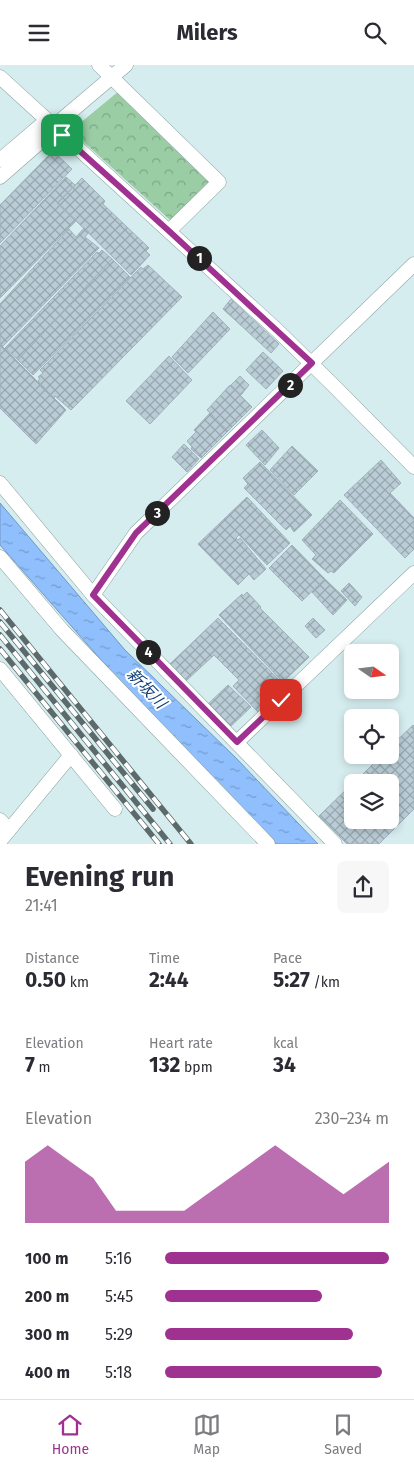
<!DOCTYPE html>
<html lang="en">
<head>
<meta charset="utf-8">
<style>
  body { margin:0; font-family:"Fira Sans","Noto Sans JP",sans-serif; background:#f7f7f7; color:#2b2b33; height:100vh; display:flex; flex-direction:column; font-size:19px; white-space:nowrap }
  * { box-sizing:border-box; margin:0 }
  p { font-size:16px; color:#7c7c81 }
  .icon { flex:none; width:28px; height:28px; fill:none; stroke:currentColor; stroke-width:2; stroke-linecap:round; stroke-linejoin:round }
  .map { position:relative; height:779px; overflow:hidden }
  .side { display:flex; flex-direction:column; background:#fff; flex:1 }
  .side>* { flex:none }
  .needle { width:32px; rotate:104deg }
  .controls { position:absolute; left:344px; top:579px; display:grid; gap:10px }
  .controls a { display:grid; place-items:center; width:55px; height:55px; border-radius:8px; background:#fff; box-shadow:0 2px 8px #0003; font-size:25px }
  .pin { position:absolute; display:grid; place-items:center; width:42px; height:42px; color:#fff; margin:-21px; border-radius:10px; box-shadow:0 2px 8px #0006 }
  .km { position:absolute; width:25px; height:25px; margin:-12px; border-radius:50%; background:#222; color:#fff; font-size:14px; line-height:25px; text-align:center }
  .round { display:grid; place-items:center; flex:none; width:52px; height:52px; border-radius:8px; background:#f7f7f7 }
  .summary { display:flex; align-items:center; justify-content:space-between; height:85px; padding:0 25px }
  h1 { font-size:28px; font-weight:700; line-height:38px }
  .stats { display:grid; grid-template-columns:repeat(3,1fr); gap:8px; height:85px; padding:5px 25px }
  .stats div { display:grid; align-content:center }
  .stats b { font-size:21px; font-weight:700 }
  .stats small { font-size:14px; font-weight:400 }
  .stats p { font-size:14px }
  .chart { height:140px; padding:10px 25px }
  .chart p { display:flex; justify-content:space-between }
  .chart svg { width:100%; height:90px; margin-top:5px; fill:#9f3190; opacity:.7 }
  ul { padding:0 25px; list-style:none; font-size:16px }
  li { display:grid; grid-template-columns:80px 60px 1fr; align-items:center; height:38px }
  li i { height:12px; border-radius:6px; background:#9f3190 }
  header { display:flex; justify-content:space-between; align-items:center; height:65px; padding:0 25px; background:#fff; font-size:22px; font-weight:700 }
  .dock { display:flex; justify-content:space-around; align-items:center; height:70px; border-top:1px solid #e1e1e2; background:#fff; font-size:14px; color:#7c7c81 }
  .dock a { display:grid; justify-items:center; gap:2px }
  .dock .current { color:#9f3190 }
  .map>svg:first-child { display:block }
</style>
</head>
<body>
<header><svg class="icon" aria-label="menu" viewBox="0 0 24 24"><path d="M4 6h16M4 12h16M4 18h16"/></svg>Milers<svg class="icon" aria-label="search" viewBox="0 0 24 24"><circle cx="10" cy="10" r="6"/><path d="M15 15l6 6"/></svg></header>
<div class="map">
<svg width="414" height="779" viewBox="0 0 414 779">
  <defs>
    <pattern id="forest-crowns" width="20" height="18" patternUnits="userSpaceOnUse" patternTransform="scale(1.25)"><rect width="20" height="18" fill="#9acda4"/><path d="M2 6a3 3 0 1 1 6 0M12 15a3 3 0 1 1 6 0" fill="none" stroke="#7ea787"/></pattern>
    <pattern id="water-ripples" width="26" height="14" patternUnits="userSpaceOnUse" patternTransform="scale(1.25)"><rect width="26" height="14" fill="#8fbffd"/><path d="M2 4q2-2 4 0t4 0M15 11q2-2 4 0t4 0" fill="none" stroke="#759cce"/></pattern>
    <pattern id="building-cross-hatch" width="8" height="8" patternUnits="userSpaceOnUse" patternTransform="scale(1.25)"><rect width="8" height="8" fill="#bacdd6"/><path d="M0 0l8 8M0 8l8-8" fill="none" stroke="#98a7af"/></pattern>
  </defs>
  <rect width="100%" height="100%" fill="#d6edef"/>
  <polygon fill="url(#forest-crowns)" points="119,26 211,113 209,121 176,153 170,155 77,71 79,59"/>
  <polygon fill="url(#water-ripples)" stroke="#7296c2" points="0,438 125,585 236,693 318,779 276,779 109,604 0,480"/>
  <g fill="url(#building-cross-hatch)" stroke="#9fb1bb">
    <polygon points="53,86 72,104 0,178 0,140"/>
    <polygon points="66,112 75,120 57,138 76,156 0,233 0,181"/>
    <polygon points="82,113 105,136 103,139 149,183 146,186 150,190 131,210 58,138"/>
    <polygon points="84,163 89,167 85,172 99,183 3,281 0,279 0,239 69,164 76,172"/>
    <polygon points="102,185 112,194 18,295 5,283 97,187 99,188"/>
    <polygon points="112,194 130,212 33,310 18,295"/>
    <polygon points="148,200 182,232 71,345 55,331 54,333 38,316 40,313 38,312 43,308 40,305 141,202 143,204"/>
    <polygon points="231,234 279,279 271,288 223,244"/>
    <polygon points="213,247 230,264 188,308 172,292"/>
    <polygon points="0,279 66,345 36,379 0,343"/>
    <polygon points="263,287 283,306 266,324 246,305"/>
    <polygon points="169,291 192,315 150,359 126,336"/>
    <polygon points="240,311 249,320 241,330 231,320"/>
    <polygon points="230,320 252,342 228,366 207,345"/>
    <polygon points="210,348 228,366 201,393 191,384 192,382 187,376 196,367 194,365"/>
    <polygon points="262,365 279,383 265,400 246,380"/>
    <polygon points="184,379 199,394 187,407 172,392"/>
    <polygon points="292,381 318,406 294,430 270,405"/>
    <polygon points="381,395 401,418 390,428 414,453 414,484 405,493 344,430"/>
    <polygon points="260,397 312,450 294,467 290,461 286,465 244,423 248,419 243,413"/>
    <polygon points="247,432 290,478 267,500 239,470 236,473 238,475 240,473 266,504 254,515 249,509 238,520 198,479"/>
    <polygon points="340,435 373,469 334,508 331,506 328,508 312,494 316,490 302,475"/>
    <polygon points="292,480 325,514 302,536 269,503"/>
    <polygon points="325,514 347,535 333,550 312,527"/>
    <polygon points="349,518 362,532 355,541 341,526"/>
    <polygon points="247,527 261,542 260,543 309,592 283,617 219,550 242,529 243,531"/>
    <polygon points="218,553 284,620 258,647 233,621 239,615 214,590 186,616 170,599"/>
    <polygon points="313,553 325,565 316,573 305,561"/>
    <polygon points="228,620 251,642 230,662 208,639"/>
    <polygon points="413,660 414,661 414,744 379,779 347,779 319,751 352,719 352,755 390,755 390,718 354,718 382,690 390,690 390,682"/>
  </g>
  <g fill="none" stroke-linecap="round" stroke-linejoin="round">
    <g stroke="#899fa1" stroke-width="15">
      <g id="minor">
        <polyline points="99,0 219,117 169,166"/>
        <polyline points="0,12 278,266 334,321 414,402"/>
        <polyline points="54,61 126,0"/>
        <polyline points="0,95 47,55"/>
        <polyline points="0,112 56,63"/>
        <polyline points="0,418 93,530 335,779"/>
        <polyline points="0,492 62,565 268,779"/>
        <polyline points="93,530 136,468 414,199"/>
        <polyline points="0,604 115,744"/>
        <polyline points="237,677 414,508"/>
        <polyline points="0,755 9,765"/>
        <polyline points="0,776 71,690"/>
      </g>
    </g>
    <use href="#minor" stroke="#fff" stroke-width="14"/>
    <g stroke="#5d6a6b" stroke-width="5.5">
      <g id="rail">
        <polyline points="0,545 191,779"/>
        <polyline points="0,557 153,744"/>
        <polyline points="0,570 170,779"/>
        <polyline points="0,584 159,779"/>
      </g>
    </g>
    <use href="#rail" stroke="#fff" stroke-width="4" stroke-dasharray="11" stroke-linecap="butt"/>
  </g>
  <g fill="none" stroke-linecap="round" stroke-linejoin="round">
    <g stroke="#fff" stroke-width="10">
      <polyline id="route" points="62,70 169,166 312,298 136,468 93,530 237,677 281,635"/>
    </g>
    <use href="#route" stroke="#9f3190" stroke-width="6"/>
  </g>
  <g text-anchor="middle" stroke-width="4" stroke-linejoin="round" paint-order="stroke">
    <g font-size="16" font-style="italic" fill="#134279" stroke="#fff">
      <text transform="translate(147 623) rotate(46)" y="6">新坂川</text>
    </g>
  </g>
</svg>
<div class="controls">
<a><svg class="needle" viewBox="-14 -14 28 28"><path d="M0-13l5 13h-10z" fill="#e53935"/><path d="M0 13l5-13h-10z" fill="#7c7c81"/></svg></a>
<a><svg class="icon" aria-label="locate" viewBox="0 0 24 24"><circle cx="12" cy="12" r="6"/><path d="M12 2v4M12 18v4M2 12h4M18 12h4"/></svg></a>
<a><svg class="icon" aria-label="layers" viewBox="0 0 24 24"><path d="M12 4l9 5-9 5-9-5zM3 14l9 5 9-5"/></svg></a>
</div>
<div class="pin" style="left:62px;top:70px;background:#1e9e55"><svg class="icon" aria-label="arrive" viewBox="0 0 24 24"><path d="M6 21V4h12l-3 4 3 4H6"/></svg></div>
<div class="pin" style="left:281px;top:635px;background:#d93025"><svg class="icon" aria-label="check" viewBox="0 0 24 24"><path d="M5 12l5 5 9-10"/></svg></div>
<b class="km" style="left:199px;top:193px">1</b>
<b class="km" style="left:290px;top:320px">2</b>
<b class="km" style="left:157px;top:448px">3</b>
<b class="km" style="left:148px;top:587px">4</b>
</div>
<section class="side">
<div class="summary"><div><h1>Evening run</h1><p>21:41</p></div><a class="round"><svg class="icon" aria-label="share" viewBox="0 0 24 24"><path d="M12 15V3M7 8l5-5 5 5M5 13v7h14v-7"/></svg></a></div>
<div class="stats">
<div><p>Distance</p><b>0.50<small> km</small></b></div>
<div><p>Time</p><b>2:44</b></div>
<div><p>Pace</p><b>5:27<small> /km</small></b></div>
</div>
<div class="stats">
<div><p>Elevation</p><b>7<small> m</small></b></div>
<div><p>Heart rate</p><b>132<small> bpm</small></b></div>
<div><p>kcal</p><b>34</b></div>
</div>
<div class="chart"><p><span>Elevation</span>230–234 m</p>
<svg viewBox="0 0 160 44" preserveAspectRatio="none"><path d="M0 44V14L10 6L20 14L30 22L40 38L50 38L60 38L70 38L80 30L90 22L100 14L110 6L120 14L130 22L140 30L150 22L160 14V44z"/></svg>
</div>
<ul>
<li><b>100 m</b>5:16<i style="width:100%"></i></li>
<li><b>200 m</b>5:45<i style="width:70%"></i></li>
<li><b>300 m</b>5:29<i style="width:84%"></i></li>
<li><b>400 m</b>5:18<i style="width:97%"></i></li>
</ul>
</section>
<nav class="dock">
<a class="current"><svg class="icon" aria-label="home" viewBox="0 0 24 24"><path d="M3 11l9-7 9 7M6 9v11h12V9"/></svg>Home</a>
<a><svg class="icon" aria-label="map" viewBox="0 0 24 24"><path d="M3 6l6-2 6 2 6-2v14l-6 2-6-2-6 2zM9 4v14M15 6v14"/></svg>Map</a>
<a><svg class="icon" aria-label="saved" viewBox="0 0 24 24"><path d="M7 4h10v16l-5-4-5 4z"/></svg>Saved</a>
</nav>
</body>
</html>
